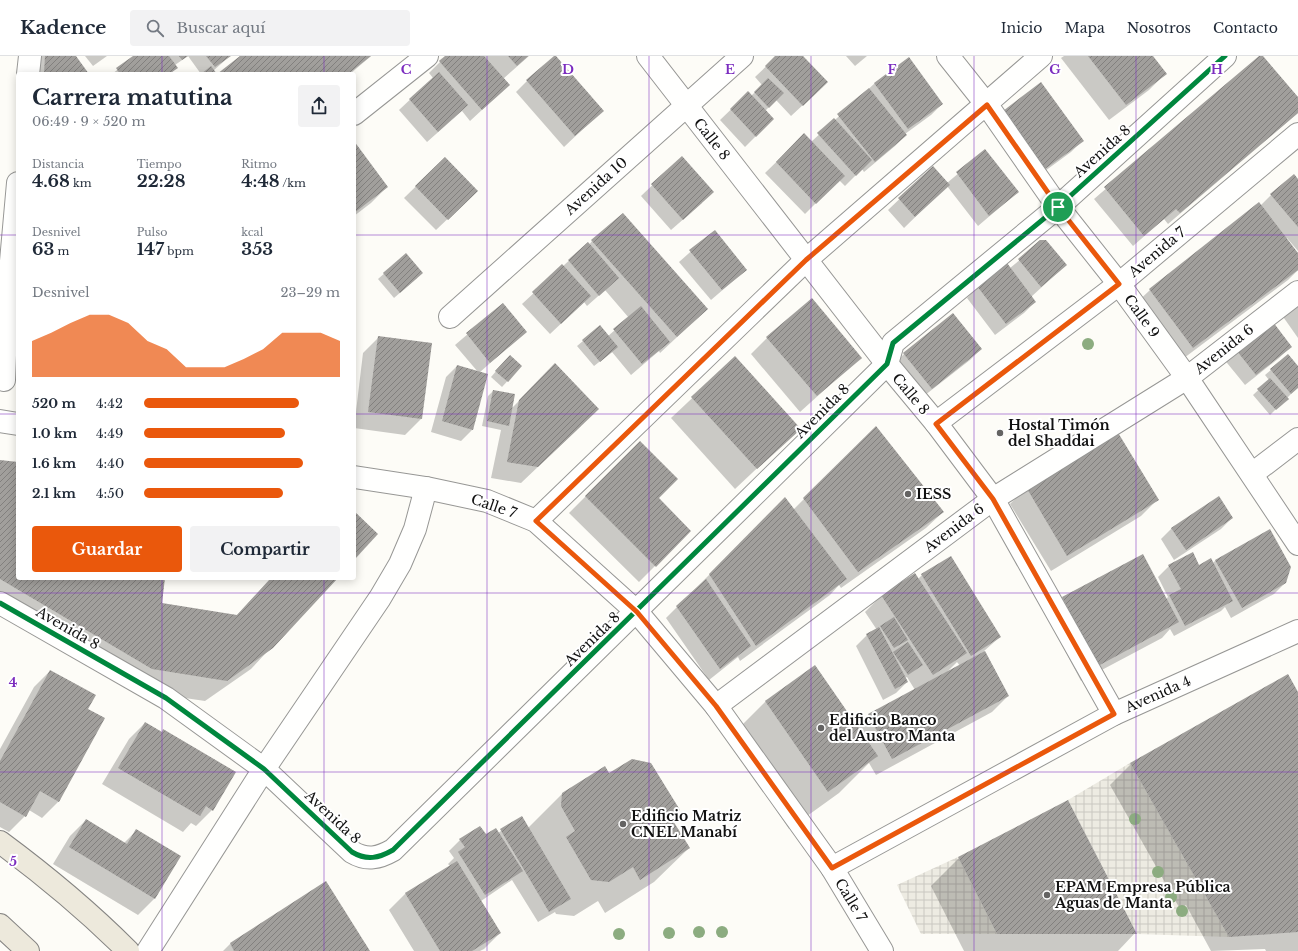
<!DOCTYPE html>
<html lang="es">
<head>
<meta charset="utf-8">
<style>
  body { margin:0; font-family:"Libre Baskerville",serif; background:#f2f2f3; color:#1f2937; height:100vh; display:flex; flex-direction:column; font-size:15px; white-space:nowrap }
  * { box-sizing:border-box; margin:0 }
  p { font-size:13px; color:#747a83 }
  .icon { flex:none; width:22px; height:22px; fill:none; stroke:currentColor; stroke-width:2; stroke-linecap:round; stroke-linejoin:round }
  .map { position:relative; flex:1; overflow:hidden }
  .sheet { position:absolute; left:16px; top:16px; width:340px; height:508px; display:flex; flex-direction:column; background:#fff; border-radius:4px; box-shadow:0 2px 10px #0003 }
  .sheet>* { flex:none }
  .pin { position:absolute; display:grid; place-items:center; width:34px; height:34px; color:#fff; margin:-17px; border:2px solid #fff; border-radius:50%; box-shadow:0 1px 4px #0007 }
  .round { display:grid; place-items:center; flex:none; width:42px; height:42px; border-radius:4px; background:#f2f2f3 }
  .summary { display:flex; align-items:center; justify-content:space-between; height:68px; padding:0 16px }
  h1 { font-size:22px; font-weight:700; line-height:30px }
  .stats { display:grid; grid-template-columns:repeat(3,1fr); gap:6px; height:68px; padding:4px 16px }
  .stats div { display:grid; align-content:center }
  .stats b { font-size:17px; font-weight:700 }
  .stats small { font-size:11px; font-weight:400 }
  .stats p { font-size:11px }
  .chart { height:112px; padding:8px 16px }
  .chart p { display:flex; justify-content:space-between }
  .chart svg { width:100%; height:72px; margin-top:4px; fill:#ea580c; opacity:.7 }
  .cta { display:flex; gap:8px; margin-top:auto; padding:8px 16px }
  .cta a { flex:1; height:46px; border-radius:4px; background:#ea580c; color:#fff; font-size:16px; font-weight:700; line-height:46px; text-align:center }
  .cta a+a { background:#f2f2f3; color:#1f2937 }
  ul { padding:0 16px; list-style:none; font-size:13px }
  li { display:grid; grid-template-columns:64px 48px 1fr; align-items:center; height:30px }
  li i { height:10px; border-radius:5px; background:#ea580c }
  header { display:flex; align-items:center; gap:24px; box-sizing:border-box; height:56px; padding:0 20px; background:#fff; border-bottom:1px solid #e0e1e3 }
  header strong { font-size:19px }
  nav { display:flex; gap:22px; margin-inline-start:auto; font-size:14px }
  .search { width:280px; height:36px; background:#f2f2f3; display:flex; align-items:center; gap:10px; box-sizing:border-box; padding:0 14px; border-radius:4px; color:#747a83; font-size:15px }
  .map>svg:first-child { display:block }
</style>
</head>
<body>
<header>
<strong>Kadence</strong>
<div class="search"><svg class="icon" aria-label="search" viewBox="0 0 24 24"><circle cx="10" cy="10" r="6"/><path d="M15 15l6 6"/></svg>Buscar aquí</div>
<nav><a>Inicio</a><a>Mapa</a><a>Nosotros</a><a>Contacto</a></nav>
</header>
<div class="map">
<svg width="1298" height="895" viewBox="0 0 1298 895">
  <defs>
    <pattern id="plaza-grid" width="8" height="8" patternUnits="userSpaceOnUse"><rect width="8" height="8" fill="#edebe2"/><path d="M0 4h8M4 0v8" fill="none" stroke="#cac8c1"/></pattern>
    <pattern id="building-hatch" width="6" height="6" patternUnits="userSpaceOnUse"><rect width="6" height="6" fill="#a19f9c"/><path d="M-1 1l2-2M0 6l6-6M5 7l2-2" fill="none" stroke="#82807e"/></pattern>
  </defs>
  <rect width="100%" height="100%" fill="#fdfcf7"/>
  <g fill="url(#plaza-grid)">
    <polygon points="1130,707 1229,881 1137,878 1068,744"/>
    <polygon points="958,801 997,878 921,878 897,829"/>
  </g>
  <g fill="#0003" fill-rule="evenodd">
    <polygon points="36,0 75,0 87,18 34,18"/>
    <polygon points="85,0 107,0 93,10"/>
    <polygon points="135,0 230,0 213,15 216,18 201,18 188,0 175,9 176,12 170,18 112,18"/>
    <polygon points="242,0 371,0 350,18 219,18"/>
    <polygon points="446,0 529,0 503,23 509,29 470,65 462,55 427,86 399,54 433,22 429,17"/>
    <polygon points="777,0 802,0 816,37 791,60 776,44 765,55 773,63 745,91 720,64 748,37 751,40 762,29 755,21"/>
    <polygon points="846,0 867,0 855,10"/>
    <polygon points="1064,0 1152,0 1165,18 1149,34 1109,64 1061,2"/>
    <polygon points="1260,0 1298,43 1298,57 1168,168 1164,163 1133,190 1094,143"/>
    <polygon points="527,25 602,55 564,91 516,36"/>
    <polygon points="875,27 942,48 931,59 905,78 906,79 895,90 864,116 862,113 845,130 839,124 805,158 765,117 804,79 811,86"/>
    <polygon points="993,67 1082,85 1071,96 1034,123"/>
    <polygon points="354,87 387,131 371,147 354,160"/>
    <polygon points="985,95 1018,136 978,170 947,130 904,172 888,154 933,111 947,127"/>
    <polygon points="682,101 702,147 671,174 641,140"/>
    <polygon points="445,102 477,135 436,174 404,142"/>
    <polygon points="1298,125 1298,195 1287,182 1286,183 1298,199 1298,214 1288,224 1176,308 1133,250 1150,234 1260,150 1271,139"/>
    <polygon points="714,175 746,214 711,244 679,206"/>
    <polygon points="592,185 707,253 660,297 659,295 631,319 612,296 594,310 577,290 583,285 608,280 629,262 605,234 587,250 584,246 550,278 522,248 588,187 589,189"/>
    <polygon points="1043,185 1066,209 1031,241 1035,246 1024,257 995,279 967,242 977,231 1010,212"/>
    <polygon points="406,198 417,222 394,242 378,223"/>
    <polygon points="1298,239 1298,282 1279,255"/>
    <polygon points="503,248 525,276 479,317 472,374 461,385 431,376 446,321 457,310 478,316 455,289"/>
    <polygon points="379,281 421,363 405,379 354,372 363,297"/>
    <polygon points="767,282 861,301 800,356 751,298"/>
    <polygon points="1234,291 1290,291 1279,302 1245,329 1223,302"/>
    <polygon points="981,293 970,304 920,343 893,309 904,298"/>
    <polygon points="1288,299 1298,311 1298,331 1270,359 1253,339 1269,324 1265,319"/>
    <polygon points="735,302 799,373 735,433 671,362"/>
    <polygon points="505,305 521,310 502,331 491,321"/>
    <polygon points="555,308 581,370 521,427 491,422 501,374 482,370 488,340 493,335 511,353"/>
    <polygon points="876,371 943,456 926,472 841,532 839,529 830,539 740,605 738,601 709,624 666,562 785,443 793,454"/>
    <polygon points="640,386 657,442 690,475 639,526 569,457"/>
    <polygon points="0,405 18,407 18,522 164,522 161,548 236,560 271,522 336,522 251,613 205,645 131,634 0,556"/>
    <polygon points="1026,432 1157,444 1141,460 1051,515 1010,448"/>
    <polygon points="1232,462 1221,473 1174,504 1161,483 1172,472"/>
    <polygon points="1143,499 1166,543 1168,541 1158,521 1169,510 1199,510 1212,508 1216,504 1285,527 1274,538 1231,562 1225,551 1221,555 1174,580 1170,573 1162,582 1081,625 1046,559 1062,542"/>
    <path d="M915 518 918 523 922 519 1000 581 984 595 1008 640 992 656 876 719 869 707 839 737 789 773 728 683 765 646 815 611 857 670 869 659 915 634 907 621 905 622 907 626 896 637 883 644 856 590 867 579 877 574 865 556 881 540ZM957 606 960 610 947 616Z"/>
    <polygon points="50,615 87,653 59,745 42,762 29,754 25,760 9,776 0,771 0,693 34,631"/>
    <polygon points="1298,638 1298,895 1266,895 1265,893 1211,895 1186,849 1180,853 1110,729 1131,708"/>
    <polygon points="145,667 161,677 164,674 212,754 196,770 191,767 183,776 102,728 129,683"/>
    <polygon points="609,719 679,754 670,762 689,792 654,826 605,857 598,845 574,860 556,858 555,856 538,866 512,824 481,845 500,877 484,893 480,895 414,895 389,854 405,838 450,810 448,808 454,802 449,795 460,784 498,777 522,761 528,772 562,738"/>
    <polygon points="86,764 124,787 136,775 179,801 154,843 138,859 53,808 70,780"/>
    <polygon points="959,802 1135,877 1118,895 964,895 931,830"/>
    <polygon points="325,827 369,895 223,895 230,888"/>
  </g>
  <g fill="url(#building-hatch)">
    <polygon points="45,0 76,0 89,18 44,18"/>
    <polygon points="133,0 169,0 178,12 169,18 120,18 116,12"/>
    <polygon points="179,0 188,0 182,4"/>
    <polygon points="206,0 231,0 215,11"/>
    <polygon points="240,0 371,0 348,18 217,18"/>
    <polygon points="445,0 484,0 510,29 482,54 439,5"/>
    <polygon points="508,0 528,0 517,10"/>
    <polygon points="554,0 556,0 604,55 575,80 526,24"/>
    <polygon points="775,0 803,0 828,26 803,50 765,10"/>
    <polygon points="1088,0 1153,0 1167,18 1126,49"/>
    <polygon points="1259,0 1263,0 1298,41 1298,57 1180,157 1176,153 1144,180 1104,131"/>
    <polygon points="909,1 943,48 908,73 874,27"/>
    <polygon points="211,10 217,18 201,18"/>
    <polygon points="439,16 468,49 438,76 409,43"/>
    <polygon points="768,22 784,37 769,52 754,36"/>
    <polygon points="1041,26 1084,85 1045,113 1003,55"/>
    <polygon points="869,32 907,79 875,106 837,58"/>
    <polygon points="748,35 774,63 756,81 730,53"/>
    <polygon points="834,62 872,104 856,120 817,77"/>
    <polygon points="804,77 845,120 816,148 776,106"/>
    <polygon points="354,85 388,131 354,157"/>
    <polygon points="985,93 1019,136 989,160 956,116"/>
    <polygon points="682,100 714,136 683,164 651,128"/>
    <polygon points="445,101 478,135 448,164 415,130"/>
    <polygon points="933,110 950,129 915,161 898,142"/>
    <polygon points="1294,118 1298,123 1298,171 1270,138"/>
    <polygon points="1259,146 1298,197 1298,214 1193,292 1149,233"/>
    <polygon points="623,157 708,253 677,281 591,184"/>
    <polygon points="715,174 747,214 722,234 689,194"/>
    <polygon points="1040,184 1046,184 1067,209 1041,231 1018,203"/>
    <polygon points="588,186 619,222 599,240 568,204"/>
    <polygon points="406,197 423,217 400,237 383,217"/>
    <polygon points="1007,207 1036,246 1006,268 977,230"/>
    <polygon points="562,208 591,240 561,268 532,236"/>
    <polygon points="812,242 862,302 817,340 766,281"/>
    <polygon points="503,247 527,276 490,307 466,277"/>
    <polygon points="641,250 670,286 642,308 613,273"/>
    <polygon points="953,257 982,293 932,333 903,297"/>
    <polygon points="1270,262 1292,291 1256,319 1233,290"/>
    <polygon points="600,269 618,291 600,306 582,284"/>
    <polygon points="378,280 432,287 422,363 368,356"/>
    <polygon points="1288,298 1298,310 1298,332 1291,338 1270,313"/>
    <polygon points="510,299 522,310 508,326 495,315"/>
    <polygon points="735,300 801,373 757,413 691,341"/>
    <polygon points="555,307 599,353 538,411 507,406 519,344"/>
    <polygon points="457,309 488,318 473,374 442,365"/>
    <polygon points="1270,322 1289,343 1276,354 1257,333"/>
    <polygon points="493,334 515,338 509,370 487,365"/>
    <polygon points="876,370 944,456 858,516 803,442"/>
    <polygon points="1117,375 1159,444 1067,500 1026,431"/>
    <polygon points="640,385 678,423 659,442 691,475 656,511 585,440"/>
    <polygon points="0,404 18,406 18,522 165,522 162,547 237,559 271,522 338,522 273,592 227,625 152,613 0,523"/>
    <polygon points="1219,440 1233,462 1186,494 1171,472"/>
    <polygon points="785,441 847,523 756,590 709,518"/>
    <polygon points="354,455 378,478 354,504"/>
    <polygon points="1270,473 1291,511 1286,527 1242,552 1215,504"/>
    <polygon points="1193,496 1199,509 1211,502 1233,545 1185,570 1169,539 1181,533 1168,509"/>
    <polygon points="1143,498 1179,566 1098,610 1062,541"/>
    <polygon points="951,500 1001,581 971,600 921,518"/>
    <polygon points="915,517 967,597 933,619 881,539"/>
    <polygon points="706,523 751,590 720,613 676,550"/>
    <polygon points="894,561 908,584 894,592 880,570"/>
    <polygon points="879,571 908,626 895,633 866,578"/>
    <polygon points="908,586 923,609 908,619 893,596"/>
    <polygon points="985,595 1009,640 892,703 868,658"/>
    <polygon points="815,609 878,700 828,736 765,645"/>
    <polygon points="50,614 96,639 88,653 105,662 59,746 40,735 26,761 0,746 0,705"/>
    <polygon points="1288,618 1298,636 1298,876 1229,881 1130,707"/>
    <polygon points="145,666 162,676 163,673 236,716 213,755 206,750 200,760 118,712"/>
    <polygon points="632,703 651,707 680,754 670,760 690,792 640,824 633,811 609,826 591,824 566,781 575,775 561,750 562,737 605,710 609,717"/>
    <polygon points="1068,744 1137,878 997,878 958,801"/>
    <polygon points="522,760 571,843 549,856 500,773"/>
    <polygon points="86,763 127,788 136,773 181,800 155,843 69,791"/>
    <polygon points="480,770 486,778 496,772 523,815 485,839 458,796 465,791 459,783"/>
    <polygon points="457,805 501,877 472,895 440,895 405,837"/>
    <polygon points="326,825 370,895 234,895 230,887"/>
  </g>
  <g fill="none" stroke-linecap="round" stroke-linejoin="round">
    <g stroke="#979795" stroke-width="24">
      <g id="minor">
        <polyline points="648,0 887,308 936,367 993,443 1114,658"/>
        <polyline points="948,0 987,49 1058,151 1119,228 1187,322 1298,488"/>
        <polyline points="28,18 30,0"/>
        <polyline points="354,58 427,0"/>
        <polyline points="450,261 742,0"/>
        <polyline points="4,324 7,250 18,127"/>
        <polyline points="0,365 18,368"/>
        <polyline points="936,367 1119,228 1298,78"/>
        <polyline points="1252,418 1298,383"/>
        <polyline points="354,421 426,432 487,445 536,465 637,556 716,650 832,812 882,895"/>
        <polyline points="536,465 806,204 1041,0"/>
        <path d="M0 547 166 642 264 713 352 796C367 805 379 802 393 794L887 308 893 287 1058 151 1225 0"/>
        <polyline points="716,650 993,443 1187,322 1298,236"/>
        <polyline points="832,812 1114,658 1298,575"/>
        <polyline points="148,895 264,713 380,542 400,508 415,473 426,432"/>
      </g>
    </g>
    <g stroke="#858482" stroke-width="24">
      <g id="major">
        <path d="M0 786C46 820 88 855 128 895"/>
        <polyline points="0,869 28,895"/>
      </g>
    </g>
    <use href="#minor" stroke="#fffffe" stroke-width="22"/>
    <use href="#major" stroke="#ede9dc" stroke-width="22"/>
    <g stroke="#fff" stroke-width="8">
      <path id="cycleway" d="M0 547 166 642 264 713 352 796C367 805 379 802 393 794L887 308 893 287 1058 151 1225 0"/>
    </g>
    <use href="#cycleway" stroke="#00873e" stroke-width="5"/>
  </g>
  <g fill="#8cac80">
    <circle cx="1088" cy="288" r="6"/>
    <circle cx="1135" cy="763" r="6"/>
    <circle cx="1158" cy="816" r="6"/>
    <circle cx="1171" cy="841" r="6"/>
    <circle cx="1182" cy="855" r="6"/>
    <circle cx="699" cy="876" r="6"/>
    <circle cx="722" cy="876" r="6"/>
    <circle cx="669" cy="877" r="6"/>
    <circle cx="619" cy="878" r="6"/>
  </g>
  <g fill="none" stroke-linecap="round" stroke-linejoin="round">
    <g stroke="#fff" stroke-width="8">
      <polygon id="route" points="987,49 1058,151 1119,228 936,368 993,443 1114,658 832,812 716,650 637,556 536,465 806,204"/>
    </g>
    <use href="#route" stroke="#ea580c" stroke-width="5"/>
  </g>
  <path fill="none" stroke="#7b2cbf" stroke-width="1" stroke-opacity="0.55" d="M162 0V18M324 0V18M487 0V895M649 0V895M811 0V895M974 0V895M1136 0V895M0 179H18M354 179H1298M0 358H18M354 358H1298M162 522V895M324 522V895M0 537H1298M0 716H1298"/>
  <g fill="#646362" stroke="#fff" stroke-width="1.5">
    <circle cx="1000" cy="377" r="4"/>
    <circle cx="908" cy="438" r="4"/>
    <circle cx="821" cy="672" r="4"/>
    <circle cx="623" cy="768" r="4"/>
    <circle cx="1047" cy="839" r="4"/>
  </g>
  <g text-anchor="middle" stroke-width="4" stroke-linejoin="round" paint-order="stroke">
    <g font-size="14" fill="#111" stroke="#fff">
      <text transform="translate(712 83) rotate(52)" y="5">Calle 8</text>
      <text transform="translate(1102 95) rotate(-42)" y="5">Avenida 8</text>
      <text transform="translate(596 130) rotate(-42)" y="5">Avenida 10</text>
      <text transform="translate(1157 196) rotate(-40)" y="5">Avenida 7</text>
      <text transform="translate(1142 260) rotate(54)" y="5">Calle 9</text>
      <text transform="translate(1224 293) rotate(-38)" y="5">Avenida 6</text>
      <text transform="translate(911 338) rotate(50)" y="5">Calle 8</text>
      <text transform="translate(822 355) rotate(-45)" y="5">Avenida 8</text>
      <text transform="translate(494 450) rotate(19)" y="5">Calle 7</text>
      <text transform="translate(954 472) rotate(-37)" y="5">Avenida 6</text>
      <text transform="translate(68 572) rotate(30)" y="5">Avenida 8</text>
      <text transform="translate(592 583) rotate(-44)" y="5">Avenida 8</text>
      <text transform="translate(1158 638) rotate(-24)" y="5">Avenida 4</text>
      <text transform="translate(333 761) rotate(43)" y="5">Avenida 8</text>
      <text transform="translate(851 844) rotate(59)" y="5">Calle 7</text>
    </g>
    <g font-size="14" font-weight="bold" fill="#111" stroke="#fff" text-anchor="start">
      <text x="1008" y="374">Hostal Timón<tspan x="1008" dy="16">del Shaddai</tspan></text>
      <text x="916" y="443">IESS</text>
      <text x="829" y="669">Edificio Banco<tspan x="829" dy="16">del Austro Manta</tspan></text>
      <text x="631" y="765">Edificio Matriz<tspan x="631" dy="16">CNEL Manabí</tspan></text>
      <text x="1055" y="836">EPAM Empresa Pública<tspan x="1055" dy="16">Aguas de Manta</tspan></text>
    </g>
  </g>
  <g font-size="13" text-anchor="middle" font-weight="bold" fill="#7b2cbf" stroke="#fff" stroke-width="4" stroke-linejoin="round" paint-order="stroke">
    <text x="406" y="18">C</text>
    <text x="568" y="18">D</text>
    <text x="730" y="18">E</text>
    <text x="892" y="18">F</text>
    <text x="1055" y="18">G</text>
    <text x="1217" y="18">H</text>
    <text x="13" y="631">4</text>
    <text x="13" y="810">5</text>
  </g>
</svg>
<div class="pin" style="left:1058px;top:151px;background:#1e9e55"><svg class="icon" aria-label="arrive" viewBox="0 0 24 24"><path d="M6 21V4h12l-3 4 3 4H6"/></svg></div>
<section class="sheet">
<div class="summary"><div><h1>Carrera matutina</h1><p>06:49 · 9 × 520 m</p></div><a class="round"><svg class="icon" aria-label="share" viewBox="0 0 24 24"><path d="M12 15V3M7 8l5-5 5 5M5 13v7h14v-7"/></svg></a></div>
<div class="stats">
<div><p>Distancia</p><b>4.68<small> km</small></b></div>
<div><p>Tiempo</p><b>22:28</b></div>
<div><p>Ritmo</p><b>4:48<small> /km</small></b></div>
</div>
<div class="stats">
<div><p>Desnivel</p><b>63<small> m</small></b></div>
<div><p>Pulso</p><b>147<small> bpm</small></b></div>
<div><p>kcal</p><b>353</b></div>
</div>
<div class="chart"><p><span>Desnivel</span>23–29 m</p>
<svg viewBox="0 0 160 44" preserveAspectRatio="none"><path d="M0 44V22L10 17L20 11L30 6L40 6L50 11L60 22L70 27L80 38L90 38L100 38L110 33L120 27L130 17L140 17L150 17L160 22V44z"/></svg>
</div>
<ul>
<li><b>520 m</b>4:42<i style="width:79%"></i></li>
<li><b>1.0 km</b>4:49<i style="width:72%"></i></li>
<li><b>1.6 km</b>4:40<i style="width:81%"></i></li>
<li><b>2.1 km</b>4:50<i style="width:71%"></i></li>
</ul>
<div class="cta"><a>Guardar</a><a>Compartir</a></div>
</section>
</div>
</body>
</html>
